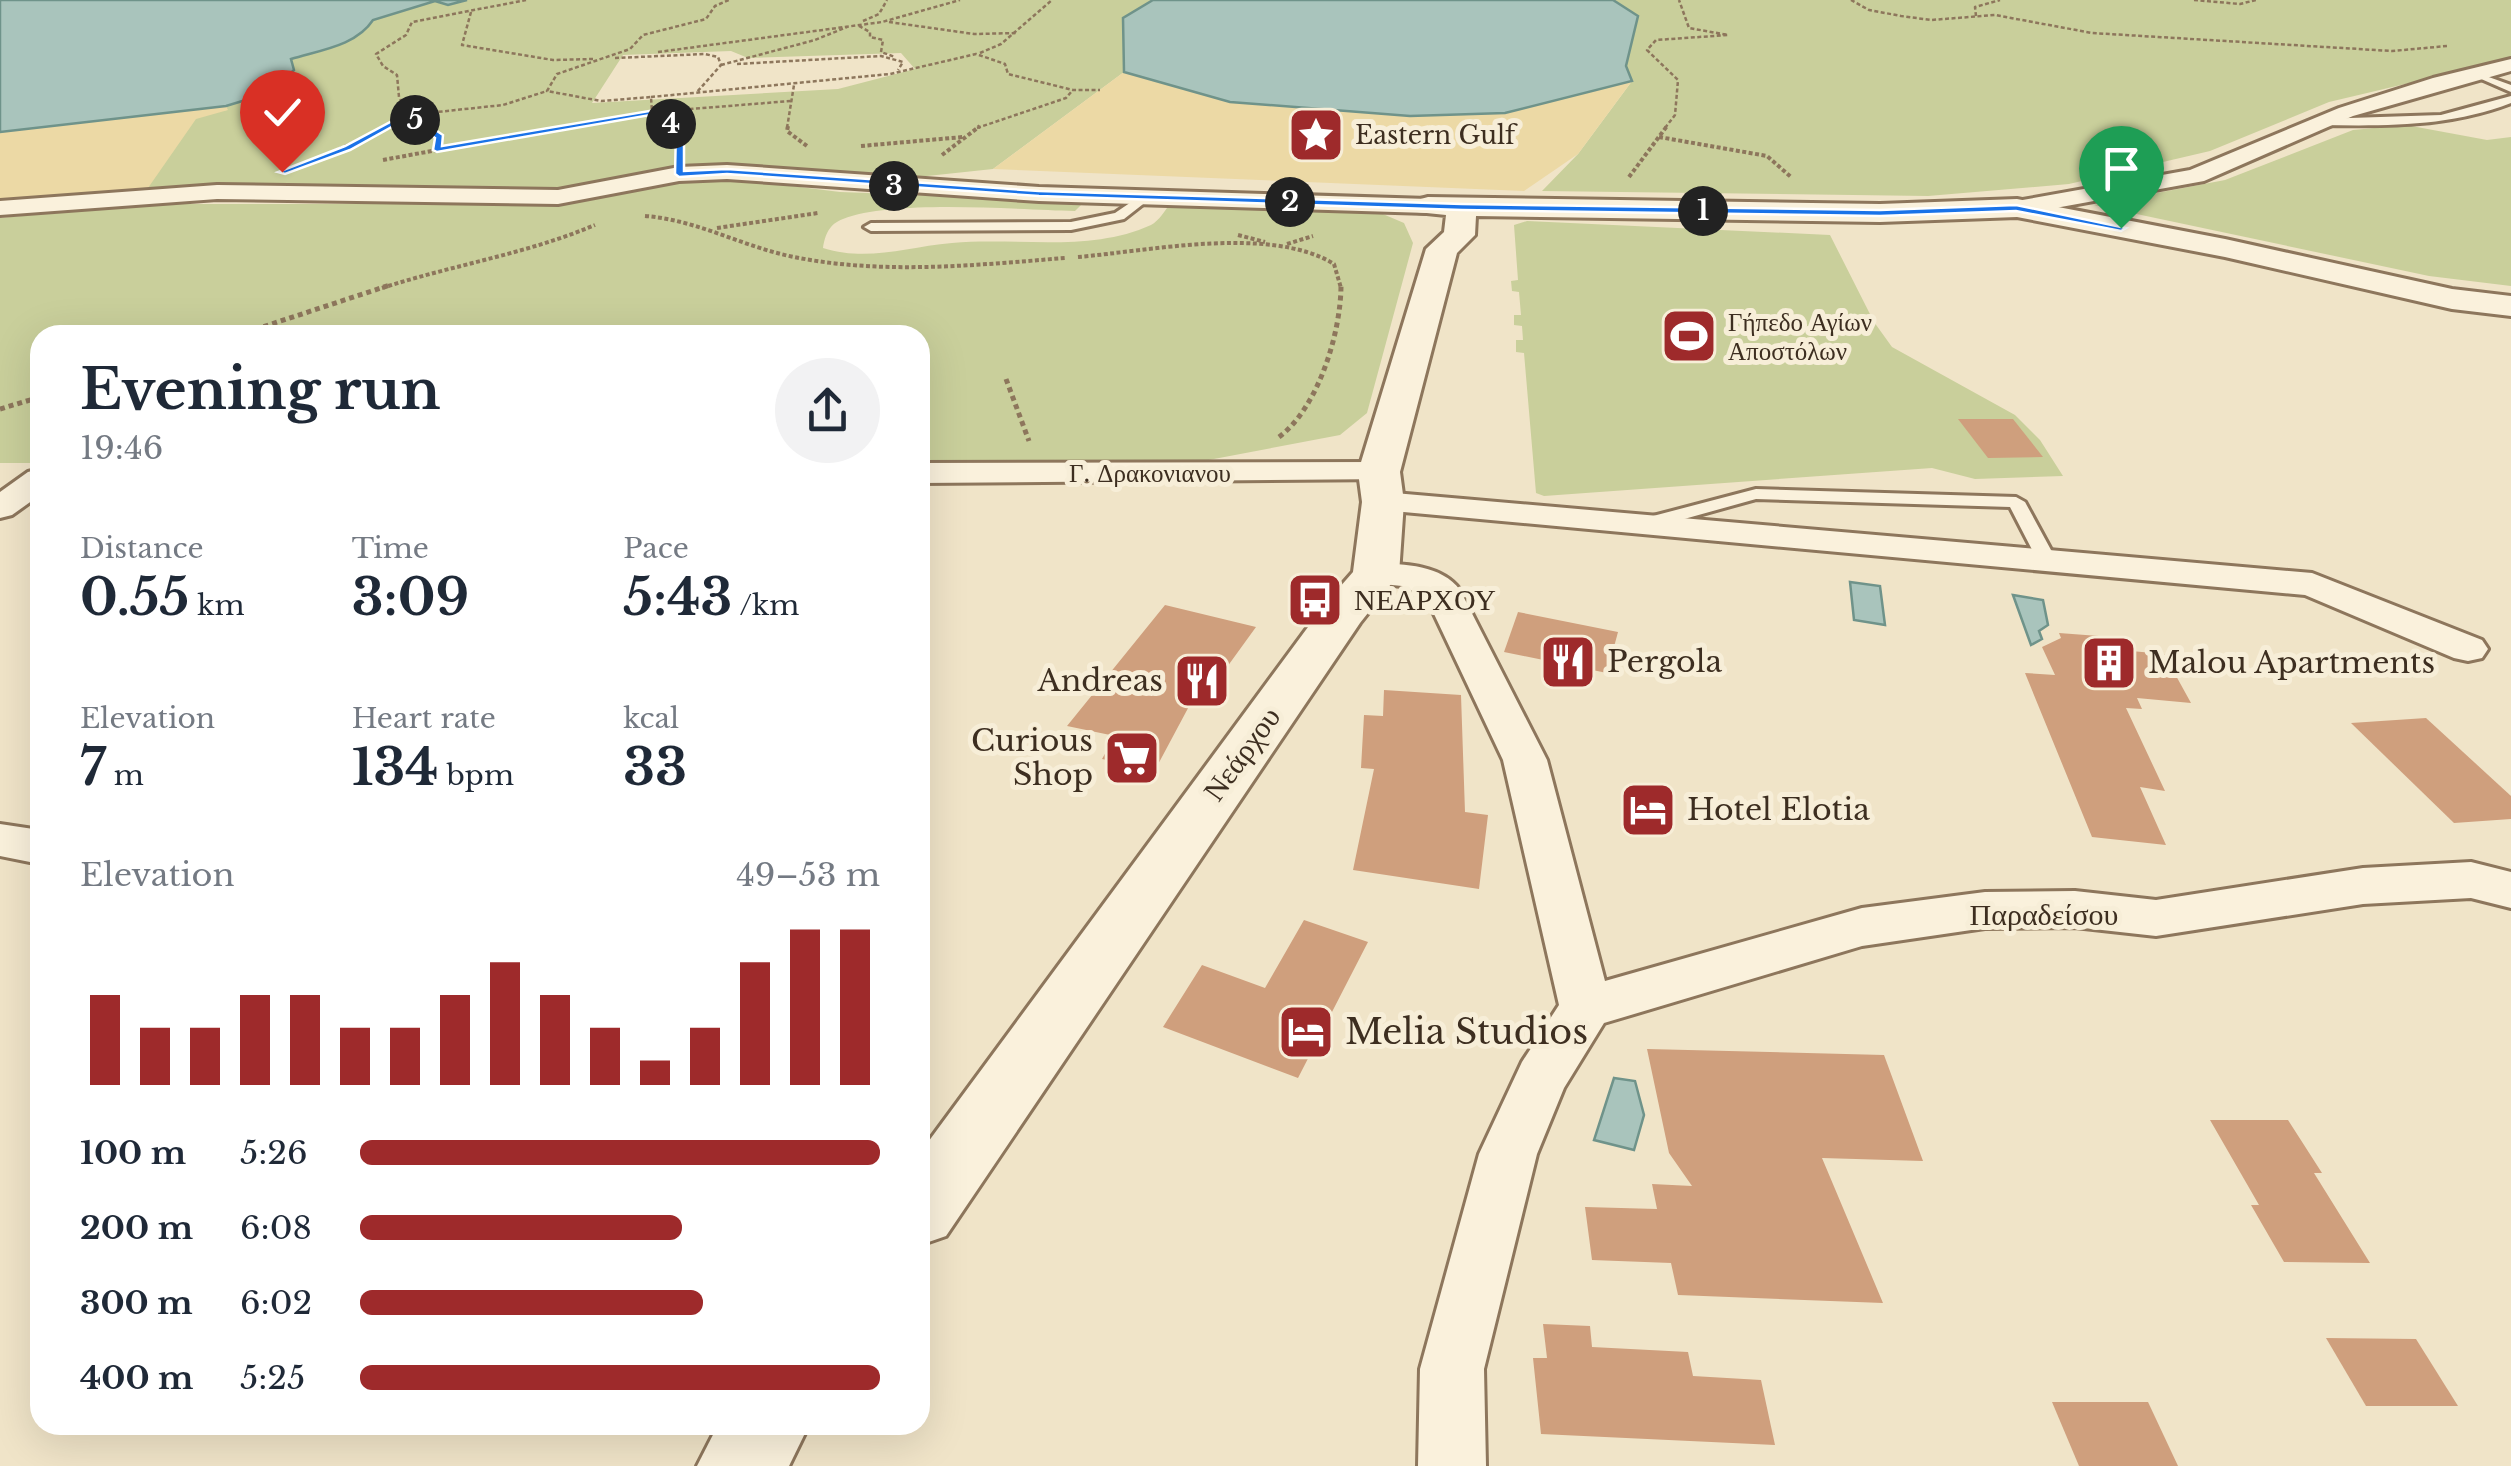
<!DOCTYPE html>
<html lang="en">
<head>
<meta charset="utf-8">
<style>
  body { margin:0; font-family:"Libre Baskerville",serif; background:#f2f2f3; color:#1f2937; height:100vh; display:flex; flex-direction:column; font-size:38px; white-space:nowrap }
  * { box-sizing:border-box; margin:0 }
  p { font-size:32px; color:#747a83 }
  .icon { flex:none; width:55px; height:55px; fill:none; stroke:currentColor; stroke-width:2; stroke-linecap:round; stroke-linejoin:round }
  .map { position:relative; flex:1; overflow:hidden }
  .panel { position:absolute; left:30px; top:325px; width:900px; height:1110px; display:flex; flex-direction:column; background:#fff; border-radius:30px; box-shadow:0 10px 40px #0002 }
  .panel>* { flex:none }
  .pin { position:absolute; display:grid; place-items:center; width:85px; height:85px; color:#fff; margin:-102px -42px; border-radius:50% 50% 50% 0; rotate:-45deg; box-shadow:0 0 10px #0007 }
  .pin .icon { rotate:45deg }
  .km { position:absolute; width:50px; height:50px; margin:-25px; border-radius:50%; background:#222; color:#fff; font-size:28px; line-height:50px; text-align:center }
  .round { display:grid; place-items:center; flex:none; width:105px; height:105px; border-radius:52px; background:#f2f2f3 }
  .head { display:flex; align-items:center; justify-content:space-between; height:170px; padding:0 50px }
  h1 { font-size:55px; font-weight:700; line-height:75px }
  .metrics { display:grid; grid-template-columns:repeat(3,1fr); gap:15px; height:170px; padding:10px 50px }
  .metrics div { display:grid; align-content:center }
  .metrics b { font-size:50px; font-weight:700 }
  .metrics small { font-size:28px; font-weight:400 }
  .metrics p { font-size:28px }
  .chart { height:280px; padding:20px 50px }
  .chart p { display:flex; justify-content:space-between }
  .chart svg { width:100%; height:180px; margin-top:10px; stroke:#9e2a2b; stroke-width:6 }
  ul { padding:0 50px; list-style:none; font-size:32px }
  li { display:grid; grid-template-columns:160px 120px 1fr; align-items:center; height:75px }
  li i { height:25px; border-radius:12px; background:#9e2a2b }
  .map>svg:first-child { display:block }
</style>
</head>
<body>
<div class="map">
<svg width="2511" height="1466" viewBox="0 0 2511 1466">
  <rect width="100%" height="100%" fill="#f0e4c8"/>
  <g fill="#c9cf9b" fill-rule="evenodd">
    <path d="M467 0H1153L1123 18 1124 72 993 169 899 179 704 164 560 190 203 186 0 202V150L227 110 226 106 269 93 290 59 339 45 372 20 435 1 448 5ZM731 51 748 58 901 53 915 69 838 89 592 103 623 55Z"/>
    <polygon points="1613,0 2511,0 2511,59 2329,102 2210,151 2069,184 1928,196 1542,191 1578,154 1632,81 1626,66 1638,16"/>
    <polygon points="2406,125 2487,140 2511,137 2511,286 2429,276 2094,205 2225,180 2353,130"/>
    <path d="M727 178 840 192 1085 201 1075 211C1017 210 895 199 843 219 829 224 825 235 823 248 868 262 906 247 952 243 1017 237 1090 253 1151 225 1159 221 1165 210 1171 203L1371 209 1404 223 1413 243 1367 413 1340 435 1198 462H920V335H40V463H0V218L148 204H555L685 179Z"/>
    <polygon points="1527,221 1830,235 1874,322 1892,347 2015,415 2040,440 2063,476 1975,479 1932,468 1544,496 1536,493 1524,353 1516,352 1516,340 1523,340 1522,326 1514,325 1514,315 1521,315 1519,292 1512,291 1511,281 1518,280 1514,225"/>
  </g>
  <g fill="#ecd9a5">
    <polygon points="1124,72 1230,102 1410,116 1505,113 1632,81 1578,154 1524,191 993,169"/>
    <polygon points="226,106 228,110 196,119 148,188 0,202 0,132"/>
  </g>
  <g fill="#a9c4bc" stroke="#6f938a" stroke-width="2.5">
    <path d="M0 0H467L448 5 435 1 373 20C356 46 320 50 291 59L294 70 269 93 226 106 0 132Z"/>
    <polygon points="1153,0 1613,0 1638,16 1626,66 1632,81 1505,113 1410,116 1230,102 1124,72 1123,18"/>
    <polygon points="1850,582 1880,586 1885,625 1854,620"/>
    <polygon points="2013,595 2043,600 2048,625 2039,631 2042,639 2031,645"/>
    <polygon points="1614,1078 1635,1081 1644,1115 1634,1150 1594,1140"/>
  </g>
  <g fill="#cf9f7d">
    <polygon points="1958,419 2013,419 2043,457 1988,458"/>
    <polygon points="1165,605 1256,627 1214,685 1202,682 1155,770 1102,759 1115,736 1067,726"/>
    <polygon points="1518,612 1618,632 1607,673 1504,652"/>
    <polygon points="2059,633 2125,638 2131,651 2164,654 2191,703 2137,698 2142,709 2126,708 2165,791 2140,787 2166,845 2092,837 2025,673 2055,675 2042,647 2061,638"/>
    <polygon points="1384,690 1461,695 1465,812 1488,815 1479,889 1353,870 1374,769 1361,768 1364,715 1383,716"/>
    <polygon points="2426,718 2511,796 2511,819 2454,823 2351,723"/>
    <polygon points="1304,920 1368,942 1298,1078 1163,1027 1202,965 1265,988"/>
    <polygon points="1647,1049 1884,1055 1923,1161 1822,1158 1883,1303 1678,1295 1671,1263 1592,1260 1585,1207 1657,1209 1652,1184 1692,1186 1669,1153"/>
    <polygon points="2210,1120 2288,1120 2322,1173 2314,1173 2370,1263 2284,1262 2251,1205 2259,1205"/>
    <polygon points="1543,1324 1590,1326 1592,1347 1688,1352 1693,1376 1761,1380 1775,1445 1541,1434 1533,1358 1547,1358"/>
    <polygon points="2326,1338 2416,1339 2458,1406 2366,1406"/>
    <polygon points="2052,1402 2148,1402 2178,1466 2079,1466"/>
  </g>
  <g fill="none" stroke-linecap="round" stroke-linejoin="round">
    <g stroke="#8d765c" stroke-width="6">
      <g id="service">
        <polygon points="2472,71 2511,85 2511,92 2472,75"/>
        <path d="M2511 96V103C2449 127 2385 126 2320 125L2314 122 2320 119 2441 115Z"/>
        <polygon points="1143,194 1149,198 1147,201 1124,219 1071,230 871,231 864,227 871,223 1071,222 1115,213"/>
        <polygon points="1756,489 2016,497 2025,502 2057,561 2054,565 2040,565 2010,507 1756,499 1641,531 1632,525 1634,521"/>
      </g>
    </g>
    <g stroke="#8d765c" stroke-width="6">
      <g id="minor">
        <polygon points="2511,59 2511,71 2353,116 2204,181 2017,215 2005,208 2017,201 2190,170 2339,108 2433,78"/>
        <polygon points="727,165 1039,187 1428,199 1440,206 1428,213 1039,201 727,179 679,181 558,204 217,199 0,215 0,201 217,185 558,190 679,167"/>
        <polygon points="1379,462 1391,465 1396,472 1391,479 920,483 920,463"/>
        <polygon points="40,469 40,495 12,515 0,518 0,492 28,472"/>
        <polygon points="1383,492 2312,573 2482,640 2488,649 2482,658 2468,661 2454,658 2305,595 1371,509 1366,502 1371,495"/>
        <path d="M1376 563C1404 564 1442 565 1460 590L1547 760 1605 981 1862 908 1985 892 2075 891 2156 900 2363 868 2471 862 2511 872V908L2471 898 2363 904 2156 936 2075 927 1985 928 1862 946 1604 1023 1564 1088 1537 1154 1484 1369 1486 1466H1418L1420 1369 1479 1154 1522 1062 1559 1005 1503 760 1426 597 1402 586 1363 582 1358 574 1363 566Z"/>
        <polygon points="0,824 40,830 40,864 0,856"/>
      </g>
    </g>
    <g stroke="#8d765c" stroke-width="6">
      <g id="tertiary">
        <polygon points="1428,197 1880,204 2017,199 2225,239 2452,289 2511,296 2511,316 2452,309 2225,257 2017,217 1880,222 1476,216 1475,235 1457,253 1400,472 1404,502 1399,574 1360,623 946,1236 920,1245 920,1153 1325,604 1353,572 1362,502 1358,472 1426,249 1444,232 1446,215 1417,212 1413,206 1417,200"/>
        <polygon points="718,1425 809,1425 789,1466 697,1466"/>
      </g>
    </g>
    <g stroke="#8d765c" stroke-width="2.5" stroke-dasharray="4 2.5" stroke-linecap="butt">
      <polyline points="1851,0 1869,10 1901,16 1931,20 1995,15 2092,33 2392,51 2447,46"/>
      <polyline points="2194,0 2240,4 2256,0"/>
      <polyline points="471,12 462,45 553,60 593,59"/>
      <polyline points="1976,16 1975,7 2000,0"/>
      <polyline points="863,21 879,14 887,0"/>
      <polyline points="889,22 974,34 1018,33"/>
      <polyline points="859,26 870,32 870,37 883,40 881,52 895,57"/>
      <polyline points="658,52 882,22 960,0"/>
      <polyline points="980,53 1001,44 1052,0"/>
      <polyline points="615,58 705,54 718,57 721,65 697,92"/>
      <polyline points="737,64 881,56 903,62 898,70"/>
      <polyline points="721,65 815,40 847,27"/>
      <polyline points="651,97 890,74 976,54 1005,64 1008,74 1073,90 1100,90"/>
      <polyline points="388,128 409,115 399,97 397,75 383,66 376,54 406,35 412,22 526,0"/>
      <polyline points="427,128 409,115 503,105 547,91"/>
      <polyline points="561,128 652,112 791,101"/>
      <polyline points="677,128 652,112 651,97 601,101 547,91 557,74 630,49 643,35 706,19 715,6 729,0"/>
      <polyline points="787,128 794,85"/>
      <polyline points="977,128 1066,98 1072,91"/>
      <polyline points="1665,128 1675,115 1678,80 1647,50 1656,40 1728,35 1689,28 1679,0"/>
    </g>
    <g stroke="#8d765c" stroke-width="4" stroke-dasharray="4 2.5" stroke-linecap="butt">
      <polyline points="424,126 440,137 437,150 575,126"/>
      <polyline points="673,126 680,130 680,144"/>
      <polyline points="788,126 787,131 807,146"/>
      <polyline points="1659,137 1767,156 1791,177"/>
      <polyline points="861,146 963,137"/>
      <polyline points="942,155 980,126"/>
      <polyline points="315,160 392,126"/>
      <polyline points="383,160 437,150"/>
      <polyline points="1629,177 1667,126"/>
      <path d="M645 216C698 220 743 247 794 257 883 275 976 265 1065 258"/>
      <polyline points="717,228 818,213"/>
      <polyline points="1238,235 1265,242"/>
      <polyline points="1287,244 1313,236"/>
      <path d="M1078 257C1150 251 1270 225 1334 264L1341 288"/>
      <path d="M382 288C453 265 526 254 595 225"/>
    </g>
    <g stroke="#8d765c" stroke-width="5" stroke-dasharray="5 4" stroke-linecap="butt">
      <polyline points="238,335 390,285"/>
      <polyline points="1006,379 1029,441"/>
      <polyline points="0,409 40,397"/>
      <path d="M1279 437C1318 408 1341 333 1341 285"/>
    </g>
    <use href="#service" fill="#faf1dc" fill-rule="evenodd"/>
    <use href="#minor" fill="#faf1dc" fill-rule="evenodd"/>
    <use href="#tertiary" fill="#faf1dc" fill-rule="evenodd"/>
  </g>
  <polygon fill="#1a73e8" stroke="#fff" stroke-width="2.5" points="655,110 684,130 684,171 727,169 1039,191 1462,204 1880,210 2016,205 2126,228 2121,231 2016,211 1880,216 1462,210 1039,196 727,174 679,177 675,174 676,130 650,115 437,152 433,150 435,138 408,118 350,150 285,174 278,172 345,146 409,112 443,135 442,146"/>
  <defs>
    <g id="sight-square" transform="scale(2.875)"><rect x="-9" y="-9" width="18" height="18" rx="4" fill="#9e2a2b" stroke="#f7eed8"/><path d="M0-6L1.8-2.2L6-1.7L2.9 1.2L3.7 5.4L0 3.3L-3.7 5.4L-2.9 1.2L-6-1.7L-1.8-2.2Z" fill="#fff"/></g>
    <g id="stadium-square" transform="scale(2.875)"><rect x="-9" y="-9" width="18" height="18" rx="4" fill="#9e2a2b" stroke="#f7eed8"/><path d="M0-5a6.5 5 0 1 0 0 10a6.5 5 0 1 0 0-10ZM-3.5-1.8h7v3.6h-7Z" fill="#fff"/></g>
    <g id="bus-square" transform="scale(2.875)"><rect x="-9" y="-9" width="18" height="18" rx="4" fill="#9e2a2b" stroke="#f7eed8"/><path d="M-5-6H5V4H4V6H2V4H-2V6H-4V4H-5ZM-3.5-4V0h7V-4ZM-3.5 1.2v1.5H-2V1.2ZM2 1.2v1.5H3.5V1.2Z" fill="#fff"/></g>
    <g id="restaurant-square" transform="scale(2.875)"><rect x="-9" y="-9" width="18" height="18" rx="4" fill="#9e2a2b" stroke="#f7eed8"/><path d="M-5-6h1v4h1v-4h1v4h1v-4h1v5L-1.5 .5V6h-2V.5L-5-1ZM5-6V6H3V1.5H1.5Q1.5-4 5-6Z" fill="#fff"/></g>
    <g id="building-square" transform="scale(2.875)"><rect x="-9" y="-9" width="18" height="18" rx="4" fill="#9e2a2b" stroke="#f7eed8"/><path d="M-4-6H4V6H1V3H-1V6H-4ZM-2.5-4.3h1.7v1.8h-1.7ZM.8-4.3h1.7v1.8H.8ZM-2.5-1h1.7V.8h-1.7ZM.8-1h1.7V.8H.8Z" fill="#fff"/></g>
    <g id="supermarket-square" transform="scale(2.875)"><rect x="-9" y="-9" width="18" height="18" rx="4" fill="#9e2a2b" stroke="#f7eed8"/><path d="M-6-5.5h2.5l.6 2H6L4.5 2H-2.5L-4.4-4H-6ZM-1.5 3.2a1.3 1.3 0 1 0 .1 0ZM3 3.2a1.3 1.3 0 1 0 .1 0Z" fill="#fff"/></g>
    <g id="hotel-square" transform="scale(2.875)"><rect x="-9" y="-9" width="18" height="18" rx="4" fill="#9e2a2b" stroke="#f7eed8"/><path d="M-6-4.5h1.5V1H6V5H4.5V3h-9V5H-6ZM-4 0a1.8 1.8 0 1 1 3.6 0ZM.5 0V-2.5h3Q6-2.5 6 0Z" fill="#fff"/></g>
  </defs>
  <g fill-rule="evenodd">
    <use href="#sight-square" x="1316" y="135"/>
    <use href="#stadium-square" x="1689" y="336"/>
    <use href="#bus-square" x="1315" y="600"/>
    <use href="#restaurant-square" x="1568" y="662"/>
    <use href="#building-square" x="2109" y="663"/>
    <use href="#restaurant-square" x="1202" y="681"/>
    <use href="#supermarket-square" x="1132" y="758"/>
    <use href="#hotel-square" x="1648" y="810"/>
    <use href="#hotel-square" x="1306" y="1032"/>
  </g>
  <g text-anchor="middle" stroke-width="10" stroke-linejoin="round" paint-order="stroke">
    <g font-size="25" fill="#3d2e20" stroke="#f7eed8" text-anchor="start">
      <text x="1355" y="144">Eastern Gulf</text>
      <text x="1728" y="331">Γήπεδο Αγίων<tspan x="1728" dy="29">Αποστόλων</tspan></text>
    </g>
    <g font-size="25" fill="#3d2e20" stroke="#f7eed8">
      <text x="1150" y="482">Γ. Δρακονιανου</text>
    </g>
    <g font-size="30" fill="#3d2e20" stroke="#f7eed8" text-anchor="start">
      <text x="1354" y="610">ΝΕΑΡΧΟΥ</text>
      <text x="1607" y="672">Pergola</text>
      <text x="2148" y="673">Malou Apartments</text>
      <text x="1163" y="691" text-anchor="end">Andreas</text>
      <text x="1093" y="751" text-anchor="end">Curious<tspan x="1093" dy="34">Shop</tspan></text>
      <text x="1687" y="820">Hotel Elotia</text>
    </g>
    <g font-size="30" fill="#3d2e20" stroke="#f7eed8">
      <text transform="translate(1242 754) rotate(-54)" y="10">Νεάρχου</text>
      <text x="2044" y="925">Παραδείσου</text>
    </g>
    <g font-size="35" fill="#3d2e20" stroke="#f7eed8" text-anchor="start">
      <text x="1345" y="1044">Melia Studios</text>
    </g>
  </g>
</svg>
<div class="pin" style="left:2121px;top:228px;background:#1e9e55"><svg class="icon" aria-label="arrive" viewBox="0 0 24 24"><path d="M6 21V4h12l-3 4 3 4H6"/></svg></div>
<div class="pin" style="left:282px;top:172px;background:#d93025"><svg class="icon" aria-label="check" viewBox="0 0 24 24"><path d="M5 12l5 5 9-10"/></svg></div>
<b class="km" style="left:1703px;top:211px">1</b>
<b class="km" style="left:1290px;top:202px">2</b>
<b class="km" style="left:894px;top:186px">3</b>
<b class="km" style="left:671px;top:124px">4</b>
<b class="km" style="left:415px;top:120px">5</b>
<section class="panel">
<div class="head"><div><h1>Evening run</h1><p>19:46</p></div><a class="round"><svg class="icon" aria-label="share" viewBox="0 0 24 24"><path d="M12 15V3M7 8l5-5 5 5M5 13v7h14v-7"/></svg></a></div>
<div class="metrics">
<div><p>Distance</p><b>0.55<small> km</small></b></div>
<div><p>Time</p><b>3:09</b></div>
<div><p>Pace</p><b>5:43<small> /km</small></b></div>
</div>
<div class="metrics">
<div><p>Elevation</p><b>7<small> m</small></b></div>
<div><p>Heart rate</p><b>134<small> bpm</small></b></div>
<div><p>kcal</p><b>33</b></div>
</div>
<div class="chart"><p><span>Elevation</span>49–53 m</p>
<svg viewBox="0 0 160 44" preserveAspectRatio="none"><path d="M5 44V22M15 44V30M25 44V30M35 44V22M45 44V22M55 44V30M65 44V30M75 44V22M85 44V14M95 44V22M105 44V30M115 44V38M125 44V30M135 44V14M145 44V6M155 44V6"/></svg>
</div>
<ul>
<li><b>100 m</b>5:26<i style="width:100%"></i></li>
<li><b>200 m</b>6:08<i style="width:62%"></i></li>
<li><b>300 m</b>6:02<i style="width:66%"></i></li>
<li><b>400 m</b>5:25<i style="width:100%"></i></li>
</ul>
</section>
</div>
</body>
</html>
